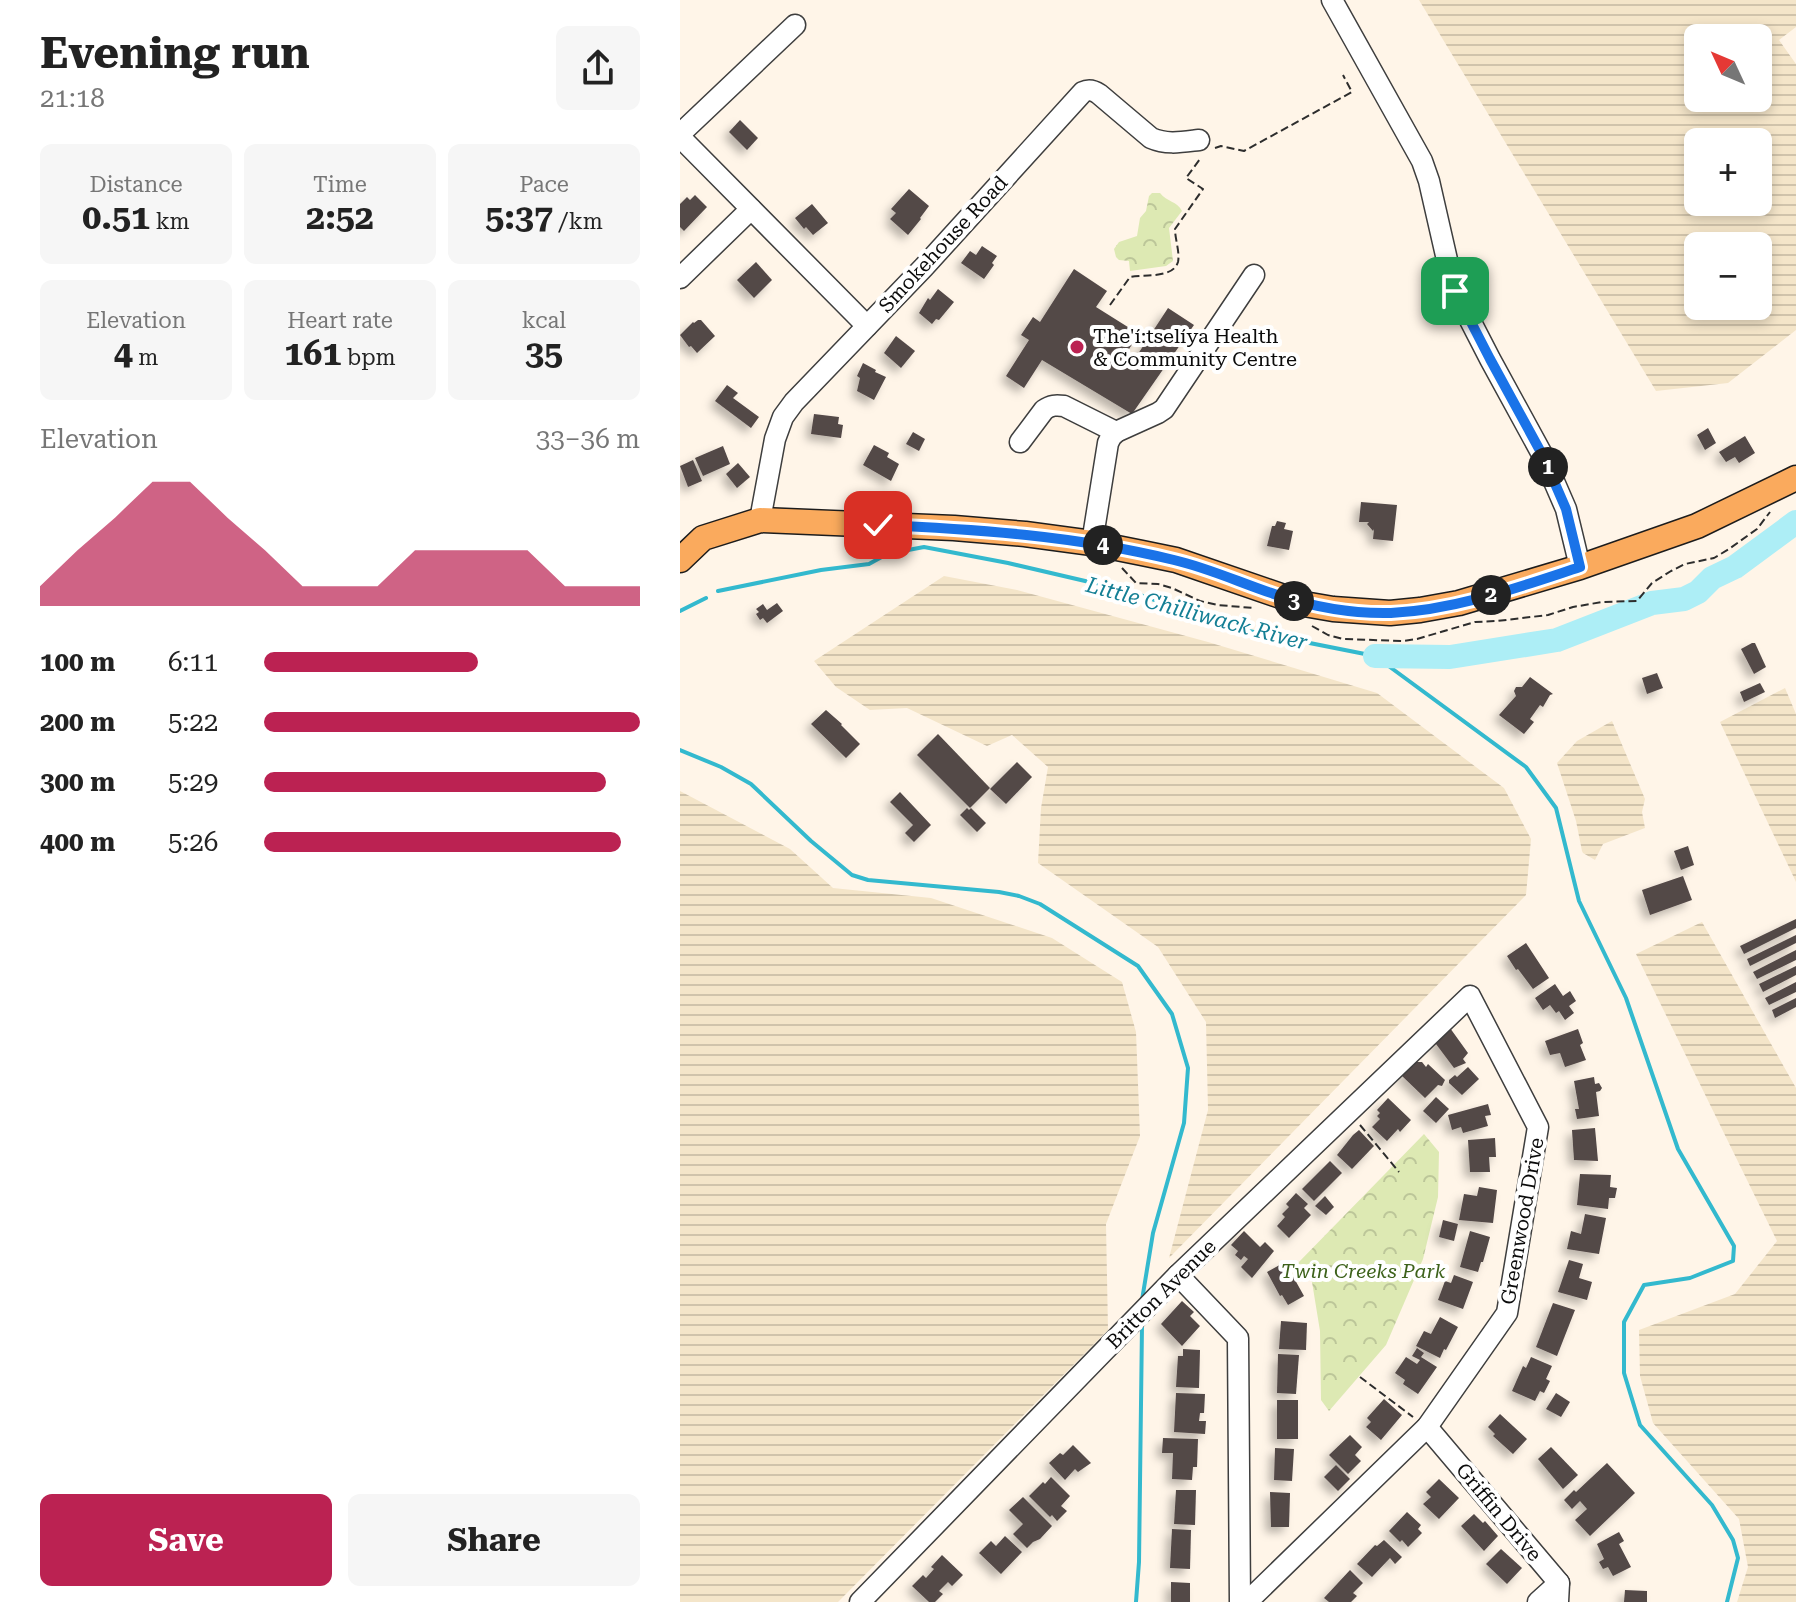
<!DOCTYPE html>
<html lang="en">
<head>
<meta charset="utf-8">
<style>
  body { margin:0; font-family:"Roboto Serif",serif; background:#f6f6f6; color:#222; height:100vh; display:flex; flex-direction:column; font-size:30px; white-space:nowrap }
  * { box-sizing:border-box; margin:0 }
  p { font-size:26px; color:#767676 }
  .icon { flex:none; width:44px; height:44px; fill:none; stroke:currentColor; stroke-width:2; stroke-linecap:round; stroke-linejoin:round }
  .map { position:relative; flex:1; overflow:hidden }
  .details { display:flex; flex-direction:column; background:#fff; width:680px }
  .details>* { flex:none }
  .needle { width:52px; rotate:314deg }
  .controls { position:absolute; left:1004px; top:24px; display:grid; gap:16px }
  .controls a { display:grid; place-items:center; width:88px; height:88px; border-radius:12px; background:#fff; box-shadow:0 4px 12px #0003; font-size:40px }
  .pin { position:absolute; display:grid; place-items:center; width:68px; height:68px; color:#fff; margin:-34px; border-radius:16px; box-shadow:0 4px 12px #0006 }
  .km { position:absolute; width:40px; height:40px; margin:-20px; border-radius:50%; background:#222; color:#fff; font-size:22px; line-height:40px; text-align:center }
  .round { display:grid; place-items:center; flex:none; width:84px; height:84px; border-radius:12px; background:#f6f6f6 }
  .headline { display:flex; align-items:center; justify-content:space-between; height:136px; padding:0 40px }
  h1 { font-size:44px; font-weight:700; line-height:60px }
  .figures { display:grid; grid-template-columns:repeat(3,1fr); gap:12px; height:136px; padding:8px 40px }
  .figures div { display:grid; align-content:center; border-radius:12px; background:#f6f6f6; text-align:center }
  .figures b { font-size:34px; font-weight:700 }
  .figures small { font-size:22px; font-weight:400 }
  .figures p { font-size:22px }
  .chart { height:224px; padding:16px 40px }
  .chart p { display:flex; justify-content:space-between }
  .chart svg { width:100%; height:144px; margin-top:8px; fill:#bb2252; opacity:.7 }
  .action { display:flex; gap:16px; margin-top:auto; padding:16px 40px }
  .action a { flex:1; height:92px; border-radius:12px; background:#bb2252; color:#fff; font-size:32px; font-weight:700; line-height:92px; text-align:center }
  .action a+a { background:#f6f6f6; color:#222 }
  ul { padding:0 40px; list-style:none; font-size:26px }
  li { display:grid; grid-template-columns:128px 96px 1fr; align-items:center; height:60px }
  li i { height:20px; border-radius:10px; background:#bb2252 }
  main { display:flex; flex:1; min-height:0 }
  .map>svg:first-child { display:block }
</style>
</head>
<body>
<main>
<section class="details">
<div class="headline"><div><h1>Evening run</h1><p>21:18</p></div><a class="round"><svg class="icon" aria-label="share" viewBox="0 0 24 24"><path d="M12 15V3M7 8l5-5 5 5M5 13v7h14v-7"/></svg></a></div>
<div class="figures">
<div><p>Distance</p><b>0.51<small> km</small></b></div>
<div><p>Time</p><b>2:52</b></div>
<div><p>Pace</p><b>5:37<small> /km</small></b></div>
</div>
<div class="figures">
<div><p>Elevation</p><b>4<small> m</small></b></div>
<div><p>Heart rate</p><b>161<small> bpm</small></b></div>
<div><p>kcal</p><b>35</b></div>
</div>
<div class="chart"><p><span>Elevation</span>33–36 m</p>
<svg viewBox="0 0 160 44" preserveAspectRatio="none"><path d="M0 44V38L10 27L20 17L30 6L40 6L50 17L60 27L70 38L80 38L90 38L100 27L110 27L120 27L130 27L140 38L150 38L160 38V44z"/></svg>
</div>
<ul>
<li><b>100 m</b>6:11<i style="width:57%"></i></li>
<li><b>200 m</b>5:22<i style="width:100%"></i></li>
<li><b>300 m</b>5:29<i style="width:91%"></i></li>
<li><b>400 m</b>5:26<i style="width:95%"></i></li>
</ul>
<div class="action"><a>Save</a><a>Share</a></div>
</section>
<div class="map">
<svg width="1116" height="1602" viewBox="0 0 1116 1602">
  <defs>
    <pattern id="farmland-rules" width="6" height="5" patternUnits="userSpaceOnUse" patternTransform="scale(2)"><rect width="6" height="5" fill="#f4e5c9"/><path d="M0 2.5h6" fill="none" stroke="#d0c3ab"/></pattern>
    <pattern id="park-crowns" width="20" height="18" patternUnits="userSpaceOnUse" patternTransform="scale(2)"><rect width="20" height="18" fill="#dde9b3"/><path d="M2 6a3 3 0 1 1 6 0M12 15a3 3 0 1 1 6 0" fill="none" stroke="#bcc699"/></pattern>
    <filter id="shadow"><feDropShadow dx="-5.5" dy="5.5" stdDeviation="4" flood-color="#0004"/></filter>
  </defs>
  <rect width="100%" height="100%" fill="#fff5e8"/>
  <g fill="url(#farmland-rules)" fill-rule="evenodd">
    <path d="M739 0H1116V27L1099 40 1116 64V330L1048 383 976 391ZM1078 38V98H1018V38ZM1078 142V202H1018V142ZM1078 246V306H1018V246Z"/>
    <polygon points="264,576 337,590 528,642 697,693 824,788 851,839 846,895 489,1258 528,1110 526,1022 478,947 358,863 361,808 368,767 332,735 307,746 227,708 190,710 156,687 134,661"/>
    <polygon points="1105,688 1116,714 1116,882 1040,722"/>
    <polygon points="932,721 965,799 962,812 965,828 923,844 915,860 903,853 902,851 896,821 877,763 897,741"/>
    <polygon points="0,791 110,849 153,888 251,898 372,938 442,982 456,1032 460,1136 426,1224 428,1330 158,1602 0,1602"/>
    <polygon points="1022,922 1116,1088 1116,1602 1057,1602 1068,1567 1059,1519 973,1423 960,1376 959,1330 1055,1294 1097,1241 956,954"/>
  </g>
  <g fill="url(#park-crowns)">
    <path d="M472 193H480C487 202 497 201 502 211L489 228 493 261 486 266 450 271 449 261 439 260 436 257 434 249 439 242 457 236 460 218 466 211 469 196Z"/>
    <polygon points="744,1134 759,1152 758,1197 743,1259 706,1345 649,1411 641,1400 640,1331 632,1282 617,1264"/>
  </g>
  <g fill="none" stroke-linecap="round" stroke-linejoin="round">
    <g stroke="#33b9ce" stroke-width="4">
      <polyline points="38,591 141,570 189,564 207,554 244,547 328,563 448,591 564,630 695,656 846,767 876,808 899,901 946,998 998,1149 1054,1246 1053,1261 1010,1278 964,1285 944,1322 944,1373 960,1425 1032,1505 1053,1540 1058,1558 1047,1602"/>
      <polyline points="0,611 26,598"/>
      <polyline points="0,750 41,767 71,784 131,841 172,875 188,880 319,892 339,896 360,904 458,966 492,1014 508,1068 504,1123 473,1233 462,1300"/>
      <polyline points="456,1602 459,1562 462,1325"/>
    </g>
    <polyline stroke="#adeef6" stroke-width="24" points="695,656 770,657 877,640 972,603 1004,599 1018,592 1032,578 1055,567 1116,522"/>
  </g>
  <g fill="#534847" filter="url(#shadow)">
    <polygon points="60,120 78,138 67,150 49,132"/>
    <polygon points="229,189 249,206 240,218 241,219 228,235 210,219 216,213 211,209"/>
    <polygon points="15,195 27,207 4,231 0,227 0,204 7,197 10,200"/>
    <polygon points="132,204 148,223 133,235 126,227 124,229 115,218"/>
    <polygon points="302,246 317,256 312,263 314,265 304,279 281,263 290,251 296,255"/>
    <polygon points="76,262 92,280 74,298 57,280"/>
    <polygon points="394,269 427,291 416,307 459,334 445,355 454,360 488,308 514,325 452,414 362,360 344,388 326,376 349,340 341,335 353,317 360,322"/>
    <polygon points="258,289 274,302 259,320 256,319 252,324 239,313 248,298 250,300"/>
    <polygon points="18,320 21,320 35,336 17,353 11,346 9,347 0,335 13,322 14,323"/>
    <polygon points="216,336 235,351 221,368 204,353"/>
    <polygon points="183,363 196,370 195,372 206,377 194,400 177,391 180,378 177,376"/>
    <polygon points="47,385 58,393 53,398 79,417 71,428 35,401"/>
    <polygon points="134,414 159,417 158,424 163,425 161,438 131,434"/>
    <polygon points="1028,428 1036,443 1025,450 1017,435"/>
    <polygon points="233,432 245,439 239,451 226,444"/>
    <polygon points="1065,436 1075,453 1059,463 1055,457 1046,462 1039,452"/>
    <polygon points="194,445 209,453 207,457 219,464 211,481 183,465"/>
    <polygon points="43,446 50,464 23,476 15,458"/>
    <polygon points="13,460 22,481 8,487 0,466"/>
    <polygon points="58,463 70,477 57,488 46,474"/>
    <polygon points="681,502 717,505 713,541 693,539 694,529 693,531 687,524 689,522 679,522"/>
    <polygon points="597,521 606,523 604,529 613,531 609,550 587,546 592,526 595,526"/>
    <polygon points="97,603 103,611 87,623 83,618 80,620 76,614 79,612 76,609 83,604 87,610"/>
    <polygon points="1072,643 1075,643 1086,667 1074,674 1061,649"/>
    <polygon points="977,673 983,688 967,694 962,678"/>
    <polygon points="850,677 873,694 870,695 863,707 860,705 850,719 854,722 844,734 819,715 836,696 834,691 836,687 842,687"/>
    <polygon points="1080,683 1085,692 1064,702 1060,692"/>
    <polygon points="146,710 162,724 161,725 180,744 166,758 131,724"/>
    <polygon points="258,734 310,788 290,808 237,755"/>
    <polygon points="337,762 352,777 326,804 310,789"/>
    <polygon points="220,792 251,825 234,842 225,833 233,825 210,802"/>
    <polygon points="287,808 289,810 291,808 306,823 297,832 280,815"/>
    <polygon points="1008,846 1014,865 1001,870 994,851"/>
    <polygon points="1003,876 1012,900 970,915 962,890"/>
    <polygon points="1116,919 1116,928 1064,954 1060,946"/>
    <polygon points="1116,935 1116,943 1070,966 1067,959"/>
    <polygon points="846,943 869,978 853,989 838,969 836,970 827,956"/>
    <polygon points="1116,950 1116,960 1077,979 1073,972"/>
    <polygon points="1116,966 1116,975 1083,992 1079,984"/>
    <polygon points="1116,982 1116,992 1089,1005 1085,998"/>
    <polygon points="875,984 883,996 890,991 896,1001 889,1006 894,1013 885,1020 879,1011 876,1013 870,1005 863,1010 855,998"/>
    <polygon points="1116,998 1116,1007 1095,1018 1092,1010"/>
    <polygon points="770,1028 788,1053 783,1059 786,1063 774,1068 753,1040"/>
    <polygon points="898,1029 903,1043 900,1045 906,1060 885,1067 880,1053 870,1055 865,1041"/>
    <polygon points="735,1062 742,1062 746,1067 748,1064 765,1080 762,1086 758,1085 745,1098 721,1075 731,1065 733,1066"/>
    <polygon points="788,1067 799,1079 782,1095 769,1083 769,1080 775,1075 777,1077"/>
    <polygon points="914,1077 915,1084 919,1083 922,1088 920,1091 916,1092 919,1116 897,1119 895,1109 899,1109 894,1081"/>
    <polygon points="756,1097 769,1109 756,1123 743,1111"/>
    <polygon points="708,1098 731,1120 720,1132 718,1129 707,1141 692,1127 700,1119 697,1116 700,1113 697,1110"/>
    <polygon points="808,1104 811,1115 805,1116 808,1126 783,1133 781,1127 772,1130 768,1115"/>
    <polygon points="915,1128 918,1161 894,1160 892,1130"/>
    <polygon points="679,1130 694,1146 672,1169 657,1155 673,1135"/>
    <polygon points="815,1138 816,1157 809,1157 810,1172 790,1172 788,1140"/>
    <polygon points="650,1161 662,1173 634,1201 622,1189"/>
    <polygon points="900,1174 931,1175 930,1187 937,1188 935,1198 929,1198 928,1209 897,1205"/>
    <polygon points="799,1187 817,1190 813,1223 779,1220 784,1194 797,1196"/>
    <polygon points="616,1193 628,1204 624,1208 631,1215 609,1238 597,1226 605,1217 602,1214 609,1207 606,1204"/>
    <polygon points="645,1196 654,1207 646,1215 635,1206"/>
    <polygon points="905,1214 926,1218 919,1254 887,1249 891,1231 901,1234"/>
    <polygon points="763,1220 778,1224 774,1241 759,1237"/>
    <polygon points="564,1231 580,1247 585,1242 594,1251 572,1278 561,1267 568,1259 564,1256 561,1260 555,1255 558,1251 551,1245"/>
    <polygon points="790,1231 810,1237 803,1262 801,1262 798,1272 780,1267"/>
    <polygon points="889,1260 903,1264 899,1278 912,1282 907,1300 878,1292"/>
    <polygon points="605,1262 624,1296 608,1305 602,1295 600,1296 587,1272"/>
    <polygon points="774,1275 793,1282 783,1309 758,1300 765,1281 771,1283"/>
    <polygon points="502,1301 514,1312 510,1316 520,1326 502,1346 481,1324"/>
    <polygon points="873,1303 895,1310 877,1356 856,1347"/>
    <polygon points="760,1317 778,1327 766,1350 764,1349 760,1358 736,1346 744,1331 751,1334"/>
    <polygon points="601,1321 627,1323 626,1350 599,1349"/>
    <polygon points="737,1348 744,1353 741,1357 757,1367 738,1394 723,1384 725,1380 715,1373 726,1357 737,1364 740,1360 732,1356"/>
    <polygon points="503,1349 520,1350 519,1388 496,1387 498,1356 503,1356"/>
    <polygon points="598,1354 619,1355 616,1394 597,1393"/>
    <polygon points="851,1357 872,1366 866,1379 870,1381 864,1393 860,1391 855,1401 832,1391 843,1366 846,1368"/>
    <polygon points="496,1393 525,1394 524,1413 520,1413 519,1421 526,1421 525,1434 494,1432"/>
    <polygon points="876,1393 890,1402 881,1417 866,1409"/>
    <polygon points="704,1399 722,1415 701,1440 686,1427 691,1422 687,1418"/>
    <rect x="597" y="1400" width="21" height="39"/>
    <polygon points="820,1414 847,1439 833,1454 813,1436 815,1434 808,1427"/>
    <polygon points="670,1435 682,1447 675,1455 681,1461 668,1474 649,1455"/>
    <polygon points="483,1438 518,1439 517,1467 513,1467 512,1480 492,1479 493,1453 482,1453"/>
    <polygon points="393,1445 411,1463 398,1472 395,1469 385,1480 369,1463 380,1453 383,1455"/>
    <polygon points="871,1447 898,1475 883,1489 858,1459"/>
    <polygon points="595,1448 614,1449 612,1481 594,1480"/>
    <polygon points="927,1463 955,1493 910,1536 895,1520 907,1509 900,1501 892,1509 884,1500 894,1490 896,1492"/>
    <polygon points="656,1465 670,1479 658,1491 644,1477"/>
    <polygon points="371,1477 390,1496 381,1506 387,1511 377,1521 372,1515 370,1517 349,1496 363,1482 365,1484"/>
    <polygon points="759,1479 779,1498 759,1519 743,1504 751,1497 746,1492"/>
    <polygon points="496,1490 516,1490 515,1525 494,1524"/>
    <polygon points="590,1492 610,1493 609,1527 591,1527"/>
    <polygon points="343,1497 372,1526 360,1539 353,1542 347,1548 333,1534 343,1524 329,1510"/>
    <polygon points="727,1512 741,1525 738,1529 742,1533 728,1547 722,1540 720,1542 709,1531"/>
    <polygon points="794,1514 803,1523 805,1521 818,1536 804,1551 781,1526"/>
    <polygon points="492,1529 511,1530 510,1569 490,1568"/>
    <polygon points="939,1532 944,1541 939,1544 951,1567 933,1576 928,1567 923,1569 919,1562 924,1559 917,1544"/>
    <polygon points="325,1536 342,1552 321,1574 299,1553 311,1541 316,1546"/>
    <polygon points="704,1540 722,1557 715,1564 710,1558 692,1577 677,1564 695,1545 697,1546"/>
    <polygon points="821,1549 842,1568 827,1584 806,1564"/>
    <polygon points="262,1555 283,1575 272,1586 268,1582 259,1591 263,1594 255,1602 249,1602 232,1586 243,1575 246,1578 254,1569 251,1567"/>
    <polygon points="670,1570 683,1583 673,1593 677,1596 671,1602 649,1602 644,1598"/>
    <polygon points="491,1582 510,1583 510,1602 491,1602"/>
    <polygon points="945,1590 967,1591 967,1602 944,1602"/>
  </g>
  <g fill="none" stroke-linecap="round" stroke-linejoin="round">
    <g stroke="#3e3e3e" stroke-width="23">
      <g id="minor">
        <polyline points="652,0 742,161 749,181 770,273 775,291 810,359 863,456 886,509 900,567"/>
        <polyline points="0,134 115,25"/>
        <polyline points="0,137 187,326"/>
        <polyline points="0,278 71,209"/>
        <path d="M340 442 364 410C371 405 376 405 384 406L436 432"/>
        <path d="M80 520 95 439 103 417 114 402 244 267 403 92C409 89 413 90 419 94L471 138C487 145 502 142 519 140"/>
        <polyline points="412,543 428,443 431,437 436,432 478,413 484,409 574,275"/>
        <polyline points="498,1275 558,1338 560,1602"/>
        <polyline points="747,1427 879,1583 878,1602"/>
        <polyline points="180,1602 498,1275 790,996 858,1127 827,1313 747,1427 567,1602"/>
        <polyline points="858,1602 879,1583"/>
      </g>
    </g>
    <g stroke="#1c1c1c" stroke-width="27">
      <polyline id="major" points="0,560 23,538 80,520 274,528 345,534 412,543 462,553 496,560 624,604 653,609 710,613 740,610 779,603 900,567 1017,526 1116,478"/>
    </g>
    <g stroke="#2d2d2d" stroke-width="2" stroke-dasharray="8 4" stroke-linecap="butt">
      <polyline points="535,148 541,146 564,151 672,92 663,75"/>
      <path d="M430 305 450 277C463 274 493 279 498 262 500 252 495 239 495 229L523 189 506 178 520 159"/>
      <polyline points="442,568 456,583 478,584 492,588 520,601 538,605 573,608"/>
      <polyline points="632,626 648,635 663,639 723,641 737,639 795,622 817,621 868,615 893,607 922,602 957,601 972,583 991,571 1005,564 1034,558 1049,549 1077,529 1090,512"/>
      <polyline points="680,1125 719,1172"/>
      <polyline points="680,1377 733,1417"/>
    </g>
    <use href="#minor" stroke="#fff" stroke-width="20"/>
    <use href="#major" stroke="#faaa5d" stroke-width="24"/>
  </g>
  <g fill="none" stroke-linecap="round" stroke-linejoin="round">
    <g stroke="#fff" stroke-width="16">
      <path id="route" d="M198 525C297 529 396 536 494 560 529 568 563 584 597 595 634 607 673 614 711 613 776 610 839 587 900 567L886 509 863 456 810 359 775 291"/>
    </g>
    <use href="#route" stroke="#1a73e8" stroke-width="10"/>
  </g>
  <circle fill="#bb2252" stroke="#fff" stroke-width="3" cx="397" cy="347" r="8"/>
  <g text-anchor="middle" stroke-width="8" stroke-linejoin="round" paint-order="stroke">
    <g font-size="20" fill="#0b0b0b" stroke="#fff">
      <text transform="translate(263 244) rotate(-47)" y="7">Smokehouse Road</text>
      <text transform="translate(842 1221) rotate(-80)" y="7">Greenwood Drive</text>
      <text transform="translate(481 1294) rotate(-45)" y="7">Britton Avenue</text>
      <text transform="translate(819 1512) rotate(50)" y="7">Griffin Drive</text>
    </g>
    <g font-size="20" fill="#0b0b0b" stroke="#fff" text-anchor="start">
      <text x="413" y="343">The'í:tselíya Health<tspan x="413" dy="23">&amp; Community Centre</tspan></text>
    </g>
    <g font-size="20" font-style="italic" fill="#3d621b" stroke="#fff">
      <text x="683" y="1278">Twin Creeks Park</text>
    </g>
    <g font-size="22" font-style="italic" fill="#147f95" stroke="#fff">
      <text transform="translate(517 613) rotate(15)" y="8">Little Chilliwack River</text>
    </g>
  </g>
</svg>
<div class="controls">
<a><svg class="needle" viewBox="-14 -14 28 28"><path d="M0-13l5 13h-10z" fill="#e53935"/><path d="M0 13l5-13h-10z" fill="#767676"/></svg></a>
<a>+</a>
<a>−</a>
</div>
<div class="pin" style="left:775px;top:291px;background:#1e9e55"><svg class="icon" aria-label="arrive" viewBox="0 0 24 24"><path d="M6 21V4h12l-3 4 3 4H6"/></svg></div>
<div class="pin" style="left:198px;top:525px;background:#d93025"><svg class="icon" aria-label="check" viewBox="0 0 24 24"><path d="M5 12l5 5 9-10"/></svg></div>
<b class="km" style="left:868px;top:467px">1</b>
<b class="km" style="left:811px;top:595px">2</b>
<b class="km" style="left:614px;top:601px">3</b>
<b class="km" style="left:423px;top:545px">4</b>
</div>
</main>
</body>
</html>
